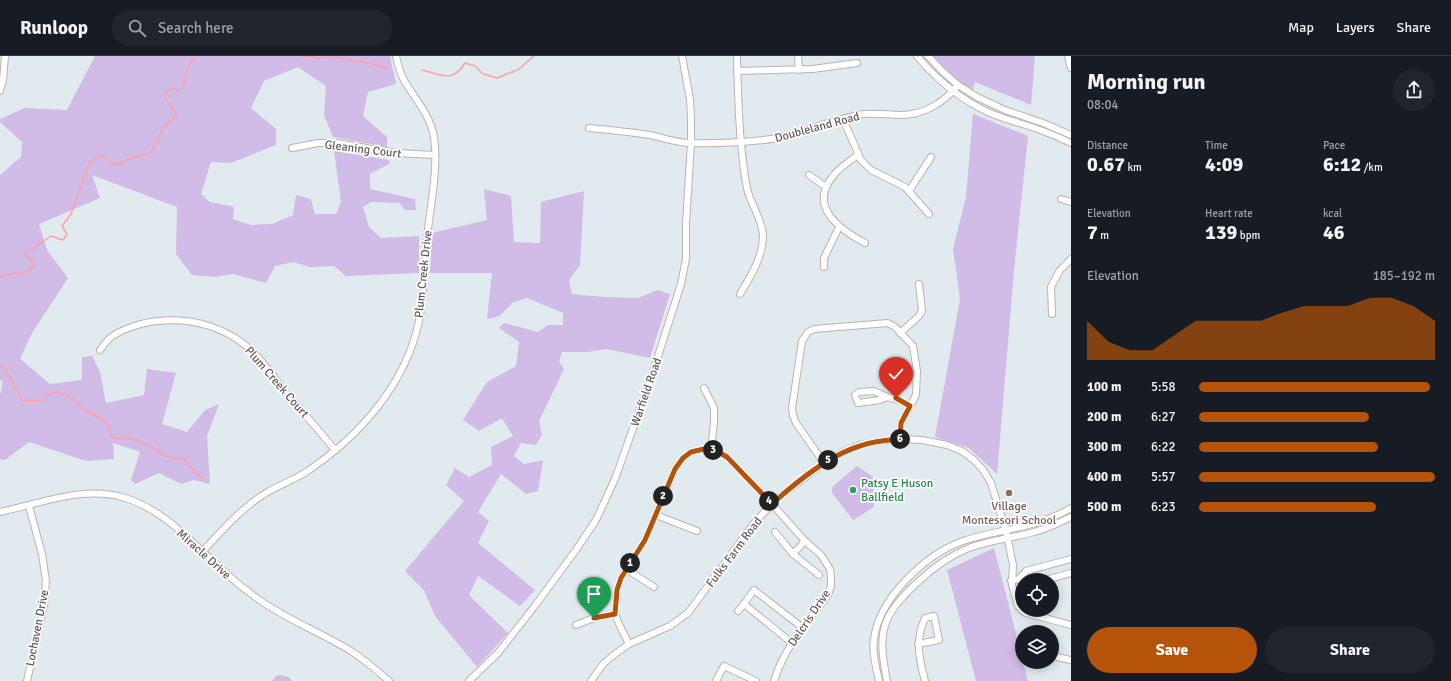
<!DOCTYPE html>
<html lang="en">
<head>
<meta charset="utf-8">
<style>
  body { margin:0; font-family:Signika,sans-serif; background:#20242c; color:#f1f3f6; height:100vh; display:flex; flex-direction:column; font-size:15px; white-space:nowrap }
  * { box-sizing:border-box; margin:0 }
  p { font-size:13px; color:#9ea1a6 }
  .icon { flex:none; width:22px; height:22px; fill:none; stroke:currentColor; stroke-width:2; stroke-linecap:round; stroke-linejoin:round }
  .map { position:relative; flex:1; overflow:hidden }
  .details { display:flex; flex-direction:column; background:#171b24; width:380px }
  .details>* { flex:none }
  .buttons { position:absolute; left:1015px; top:517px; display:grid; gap:8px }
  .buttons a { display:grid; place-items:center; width:44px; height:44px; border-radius:50%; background:#171b24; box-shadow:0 2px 10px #0003; font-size:20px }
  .pin { position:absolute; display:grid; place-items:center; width:34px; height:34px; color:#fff; margin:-41px -17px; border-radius:50% 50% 50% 0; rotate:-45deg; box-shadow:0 0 4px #0007 }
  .pin .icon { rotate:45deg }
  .km { position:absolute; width:20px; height:20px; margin:-10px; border-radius:50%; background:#222; color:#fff; font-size:11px; line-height:20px; text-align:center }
  .round { display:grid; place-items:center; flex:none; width:42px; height:42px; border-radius:21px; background:#20242c }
  .head { display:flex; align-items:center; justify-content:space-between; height:68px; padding:0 16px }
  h1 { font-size:22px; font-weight:800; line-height:30px }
  .figures { display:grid; grid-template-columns:repeat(3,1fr); gap:6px; height:68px; padding:4px 16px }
  .figures div { display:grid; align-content:center }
  .figures b { font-size:20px; font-weight:800 }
  .figures small { font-size:11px; font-weight:400 }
  .figures p { font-size:11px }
  .chart { height:112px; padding:8px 16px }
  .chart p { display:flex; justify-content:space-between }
  .chart svg { width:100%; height:72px; margin-top:4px; fill:#b45309; opacity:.7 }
  .primary-button { display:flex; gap:8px; margin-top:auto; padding:8px 16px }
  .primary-button a { flex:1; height:46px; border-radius:24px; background:#b45309; color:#fff; font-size:16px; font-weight:800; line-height:46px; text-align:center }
  .primary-button a+a { background:#20242c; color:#f1f3f6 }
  ul { padding:0 16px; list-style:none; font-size:13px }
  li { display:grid; grid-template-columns:64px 48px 1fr; align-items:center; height:30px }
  li i { height:10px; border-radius:5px; background:#b45309 }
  header { display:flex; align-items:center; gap:24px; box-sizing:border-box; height:56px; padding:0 20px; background:#171b24; border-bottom:1px solid #363941 }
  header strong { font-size:19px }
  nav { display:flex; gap:22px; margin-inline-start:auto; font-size:14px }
  .search { width:280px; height:36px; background:#20242c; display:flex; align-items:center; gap:10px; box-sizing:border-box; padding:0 14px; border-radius:22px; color:#9ea1a6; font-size:15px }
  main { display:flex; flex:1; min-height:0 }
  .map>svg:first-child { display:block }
</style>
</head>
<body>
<header>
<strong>Runloop</strong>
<div class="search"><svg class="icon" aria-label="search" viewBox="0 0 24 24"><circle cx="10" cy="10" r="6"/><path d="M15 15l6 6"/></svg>Search here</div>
<nav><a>Map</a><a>Layers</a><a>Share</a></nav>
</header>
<main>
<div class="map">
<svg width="1071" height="625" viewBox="0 0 1071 625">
  <rect width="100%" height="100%" fill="#e1eaee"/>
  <g fill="#d1bbe7">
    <polygon points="95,0 390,0 396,28 368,36 363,60 387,81 387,91 333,81 324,59 326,30 298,11 264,25 251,52 276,73 276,89 231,107 211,106 201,138 210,146 234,151 233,163 251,169 272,168 293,159 296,139 311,143 315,158 336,158 341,146 334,95 389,104 390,107 370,118 370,133 415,143 416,154 405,154 400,147 371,146 363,151 369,171 381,182 419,180 419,217 346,220 334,210 309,211 294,206 275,210 266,227 233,218 215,221 192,219 176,198 177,151 92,119 100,142 39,168 47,194 68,222 32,277 20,303 50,328 82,324 82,301 92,300 100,316 106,347 144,339 147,313 176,317 162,368 187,376 205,354 219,348 207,380 210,428 194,424 181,428 159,417 135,428 131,424 140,396 113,387 114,403 86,405 29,386 5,404 0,403 0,338 3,326 0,324 0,119 21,101 22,86 0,66 0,63 25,52 67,54"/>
    <polygon points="928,0 1035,0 1031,49 975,26 972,37"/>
    <polygon points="973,58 1028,80 1014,214 997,418 969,392 935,381 960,243 953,193 966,141"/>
    <polygon points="484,133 511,140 514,186 540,187 541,146 584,135 580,209 569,224 572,238 603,241 638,242 658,234 670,238 650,302 607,293 587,296 562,296 559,306 564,313 539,365 542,379 536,389 521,387 514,400 524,408 543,404 538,435 526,438 501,418 478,456 489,465 478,487 535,534 520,550 478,520 469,539 508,577 477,611 435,560 424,534 405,515 464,445 446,429 455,412 469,421 492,409 491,391 513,380 502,362 479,375 463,364 487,326 516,310 519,286 499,272 504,267 538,276 548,269 563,269 563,257 527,242 512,247 500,260 487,263 492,217 430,217 432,177 487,164"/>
    <polygon points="857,410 873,421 874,451 853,464 832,437 832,431"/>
    <polygon points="994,492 1022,601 1022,606 1023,606 1028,625 976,625 947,514"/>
    <polygon points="281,619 289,621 292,625 272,625 276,620"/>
  </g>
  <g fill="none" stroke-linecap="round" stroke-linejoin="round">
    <g stroke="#ffa0a7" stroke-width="1.5">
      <polyline points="303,0 318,2 336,1 359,6 365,6 387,12"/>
      <path d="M422 14C441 18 452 28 465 7L475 10 483 18 497 22 519 13 534 0"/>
      <polyline points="0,220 30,215 35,208 24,198 51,180 63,184 67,178 62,170 71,158 89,108 100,99 116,109 133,101 151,97 164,71 177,58 164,40 170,33 181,34 185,25 186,16 195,0"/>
      <path d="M0 309 6 315 22 344 43 345 46 338 58 336 73 343 81 351 107 367 112 381C121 384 131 382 140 385 157 391 163 406 183 402L203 424"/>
    </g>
    <g stroke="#bab3b2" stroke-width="8">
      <g id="minor">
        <path d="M737 0C738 40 739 81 745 121 746 127 747 134 749 139 754 153 762 165 763 179 763 201 751 220 740 238"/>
        <polyline points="798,0 799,14"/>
        <path d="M917 0C937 24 961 44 990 57 1009 65 1029 69 1048 77 1056 80 1064 84 1071 87"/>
        <polyline points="928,0 942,15 958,29 977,41 1005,54 1043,67 1071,79"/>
        <polyline points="1068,0 1071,12"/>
        <polyline points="737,15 813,13 857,7"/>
        <polyline points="0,35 3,24 5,0"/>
        <polyline points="843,63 861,104 871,114 905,131 929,158"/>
        <path d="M589 72C610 74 630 76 650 79 664 82 677 87 691 87 713 88 743 86 764 84 799 80 830 63 864 58 876 57 889 59 901 59 923 59 944 47 958 29"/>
        <polyline points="292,92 318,87 337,87 396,97 435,99"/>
        <path d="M858 99C850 105 840 111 834 119 807 150 839 173 865 187"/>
        <polyline points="809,119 826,131"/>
        <polyline points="909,135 931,101"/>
        <polyline points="1061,143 1071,146"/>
        <polyline points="824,211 824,202 839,171"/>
        <polyline points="1052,258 1051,231 1060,214 1071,203"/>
        <polyline points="900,277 919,260 922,255 919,228"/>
        <path d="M100 294C103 290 106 286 110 282 121 273 144 266 158 265 193 261 230 272 255 298 264 307 272 319 280 329 298 351 317 372 335 394"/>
        <polyline points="704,332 714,352 714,366 711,394"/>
        <polyline points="887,341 880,344 858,347 855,339 859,336 874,335 887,341 899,344 910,350"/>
        <polyline points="824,407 796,367 793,359 792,352 802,285 808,276 814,273 888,267 895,271 913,290 917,315 916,339 901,367 900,383"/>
        <path d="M0 456C39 448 81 430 122 441 166 453 195 491 228 519 239 529 252 539 264 547 291 565 323 578 351 595 365 604 377 615 389 625"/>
        <polyline points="656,459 697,475"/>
        <polyline points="775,476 793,498 819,519"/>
        <path d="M202 496C222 475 241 452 266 437 279 429 294 424 306 416 359 381 406 328 419 265 424 240 424 215 426 190 429 157 439 113 434 81 430 59 416 44 405 26 400 18 398 9 396 0"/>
        <polyline points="793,498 805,485"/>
        <polyline points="626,513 654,531"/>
        <polyline points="1045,524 1071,517"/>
        <polyline points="1011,525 1019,523 1026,515 1071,503"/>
        <polyline points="1022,554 1026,557 1071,569"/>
        <polyline points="738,555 744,548"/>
        <polyline points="576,569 594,562 615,558"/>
        <polyline points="792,587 744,548 754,534 803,572"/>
        <path d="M629 588 619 568 615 558 617 534 621 522 645 484 675 413 683 402 691 396 704 393 717 395 727 401 772 448 805 485 821 499 830 513 831 521V530L828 539C807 566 784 592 774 625"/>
        <path d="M918 588 939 584 934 560 925 562C915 583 919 603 925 625"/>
        <polyline points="1052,600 1071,604"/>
        <polyline points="27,625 44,549 46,525 42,498 29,450"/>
        <polyline points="469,625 498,597 534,551 576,494 596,464 615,423 652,319 681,228 686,203 686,168 691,87 691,62 690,43 682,0"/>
        <polyline points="591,625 603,608 615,598 629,588 670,570 688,557 755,466 779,441 824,407 841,397 860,389 881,385 900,383 922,384 947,389 962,395 974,404 984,415 991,427 1006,475 1013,509 1012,529 1018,550 1022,554"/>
        <polyline points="716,625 724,610 756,625"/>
        <path d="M879 625C876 611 872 597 874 583 879 542 926 498 963 485 999 473 1038 472 1071 452"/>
        <path d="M887 625C877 575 881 560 919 525 934 511 949 500 969 492 990 484 1013 482 1034 476 1047 473 1059 467 1071 461"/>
      </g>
    </g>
    <use href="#minor" stroke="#fff" stroke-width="6"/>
  </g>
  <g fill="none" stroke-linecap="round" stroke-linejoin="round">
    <g stroke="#fff" stroke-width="8">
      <path id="route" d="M594 562 615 558 617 534 621 522 645 484 675 413 683 402 691 396 704 393 717 395 727 401 772 448C795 427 830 399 860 390 873 385 886 384 900 383L901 367 910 350 896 342"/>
    </g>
    <use href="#route" stroke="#b45309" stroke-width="5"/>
  </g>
  <circle fill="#2e9e5b" stroke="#fff" stroke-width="1.5" cx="853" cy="434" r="4"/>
  <circle fill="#8d6e63" stroke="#fff" stroke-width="1.5" cx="1009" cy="437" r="4"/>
  <g text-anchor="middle" stroke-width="3.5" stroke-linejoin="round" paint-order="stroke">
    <g font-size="12" fill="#635a5a" stroke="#fff">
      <text transform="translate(817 71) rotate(-15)" y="4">Doubleland Road</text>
      <text transform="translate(363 93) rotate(7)" y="4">Gleaning Court</text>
      <text transform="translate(423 218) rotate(-84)" y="4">Plum Creek Drive</text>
      <text transform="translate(277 326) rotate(49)" y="4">Plum Creek Court</text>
      <text transform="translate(646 336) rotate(-71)" y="4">Warfield Road</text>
      <text transform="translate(734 496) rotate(-53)" y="4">Fulks Farm Road</text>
      <text transform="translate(204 498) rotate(42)" y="4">Miracle Drive</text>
      <text transform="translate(809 562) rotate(-56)" y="4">Delcris Drive</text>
      <text transform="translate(37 572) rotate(-79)" y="4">Lochaven Drive</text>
    </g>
    <g font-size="12" fill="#27864d" stroke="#fff" text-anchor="start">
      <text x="861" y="431">Patsy E Huson<tspan x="861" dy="14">Ballfield</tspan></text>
    </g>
    <g font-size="12" fill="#785e54" stroke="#fff">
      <text x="1009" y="454">Village<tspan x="1009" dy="14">Montessori School</tspan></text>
    </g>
  </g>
</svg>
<div class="buttons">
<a><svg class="icon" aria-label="locate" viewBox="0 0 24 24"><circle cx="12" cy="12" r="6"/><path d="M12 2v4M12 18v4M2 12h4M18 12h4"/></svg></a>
<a><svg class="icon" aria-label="layers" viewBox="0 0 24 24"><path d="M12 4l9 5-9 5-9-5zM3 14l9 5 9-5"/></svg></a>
</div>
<div class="pin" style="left:594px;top:562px;background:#1e9e55"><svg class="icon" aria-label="arrive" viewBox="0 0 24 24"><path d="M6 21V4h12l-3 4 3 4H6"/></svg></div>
<div class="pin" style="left:896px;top:342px;background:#d93025"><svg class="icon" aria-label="check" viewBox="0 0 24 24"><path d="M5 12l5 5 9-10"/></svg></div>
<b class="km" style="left:630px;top:507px">1</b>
<b class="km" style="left:663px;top:440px">2</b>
<b class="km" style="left:713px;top:394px">3</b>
<b class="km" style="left:769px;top:445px">4</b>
<b class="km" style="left:828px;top:404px">5</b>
<b class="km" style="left:900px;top:383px">6</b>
</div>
<section class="details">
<div class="head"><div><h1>Morning run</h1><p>08:04</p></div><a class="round"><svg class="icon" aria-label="share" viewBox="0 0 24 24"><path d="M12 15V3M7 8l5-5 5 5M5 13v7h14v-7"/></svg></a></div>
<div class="figures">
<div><p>Distance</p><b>0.67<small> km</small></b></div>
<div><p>Time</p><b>4:09</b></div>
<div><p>Pace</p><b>6:12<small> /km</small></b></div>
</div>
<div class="figures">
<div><p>Elevation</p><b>7<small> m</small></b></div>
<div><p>Heart rate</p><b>139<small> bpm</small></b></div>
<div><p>kcal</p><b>46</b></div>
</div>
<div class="chart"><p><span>Elevation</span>185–192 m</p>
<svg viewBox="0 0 160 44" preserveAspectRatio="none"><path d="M0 44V20L10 33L20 38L30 38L40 29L50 20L60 20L70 20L80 20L90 15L100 11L110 11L120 11L130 6L140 6L150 11L160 20V44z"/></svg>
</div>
<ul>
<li><b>100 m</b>5:58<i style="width:98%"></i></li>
<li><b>200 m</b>6:27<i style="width:72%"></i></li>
<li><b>300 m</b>6:22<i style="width:76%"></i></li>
<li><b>400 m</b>5:57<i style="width:100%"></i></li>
<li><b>500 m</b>6:23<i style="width:75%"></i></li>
</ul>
<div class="primary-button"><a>Save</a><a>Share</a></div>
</section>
</main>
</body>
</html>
